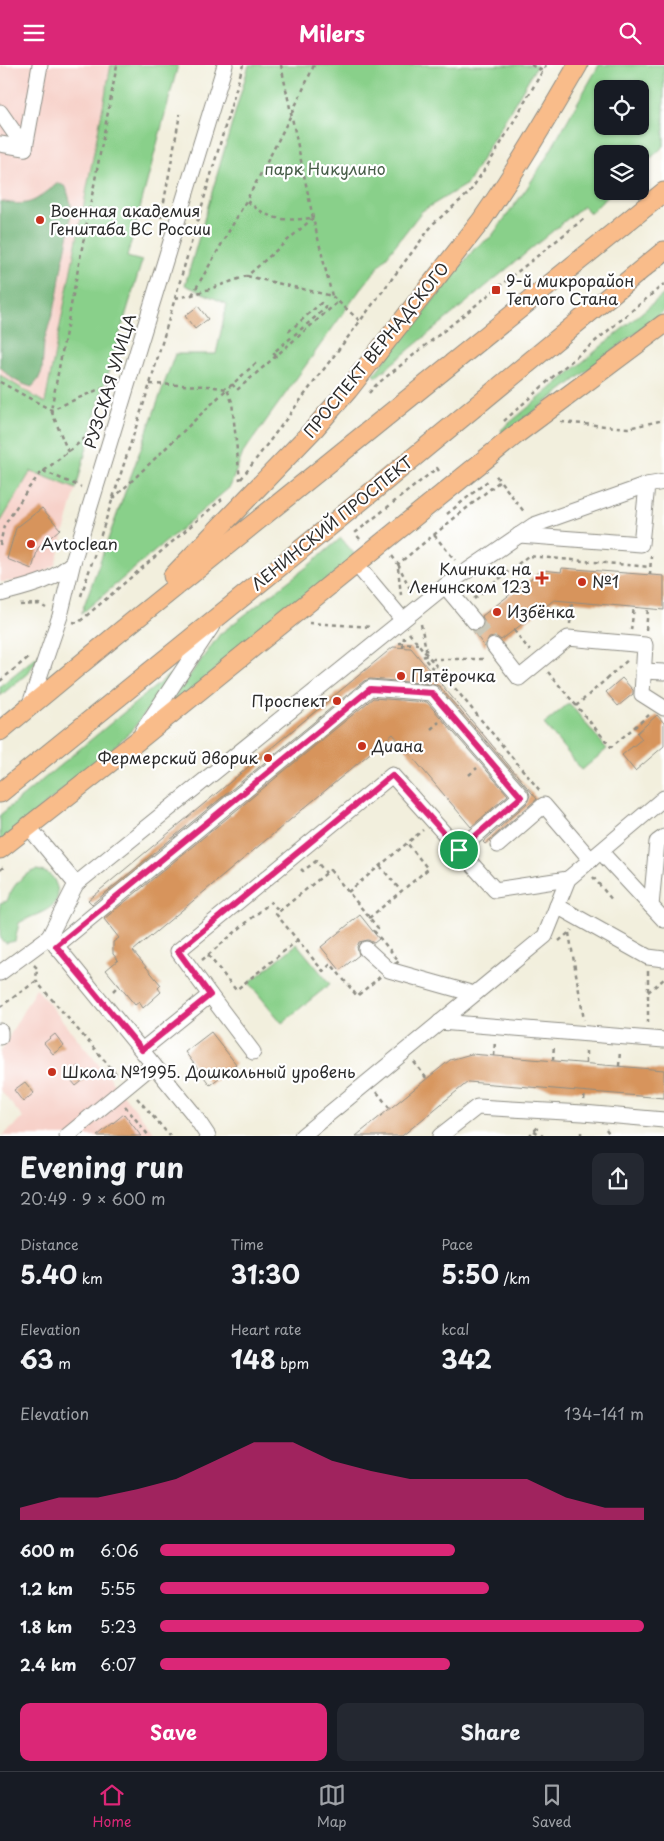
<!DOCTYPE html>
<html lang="en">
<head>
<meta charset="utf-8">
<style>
  body { margin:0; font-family:"Playpen Sans",sans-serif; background:#242831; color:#f1f3f6; height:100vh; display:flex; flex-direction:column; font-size:19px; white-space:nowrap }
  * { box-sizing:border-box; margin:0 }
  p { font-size:16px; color:#9ea1a6 }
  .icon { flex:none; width:28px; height:28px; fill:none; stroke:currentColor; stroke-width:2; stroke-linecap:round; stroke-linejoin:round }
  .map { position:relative; height:1071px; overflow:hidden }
  .sheet { display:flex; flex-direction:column; background:#171b24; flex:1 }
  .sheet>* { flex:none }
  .fabs { position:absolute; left:594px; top:15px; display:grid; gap:10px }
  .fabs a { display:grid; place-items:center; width:55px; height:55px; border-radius:10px; background:#171b24; box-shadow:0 1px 4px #0004; font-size:25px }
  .pin { position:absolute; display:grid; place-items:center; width:42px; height:42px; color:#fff; margin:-21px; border:2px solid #fff; border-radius:50%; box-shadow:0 1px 5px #0007 }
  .round { display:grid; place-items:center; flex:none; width:52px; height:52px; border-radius:10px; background:#242831 }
  .overview { display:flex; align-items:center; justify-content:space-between; height:85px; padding:0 20px }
  h1 { font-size:28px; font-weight:700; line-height:38px }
  .metrics { display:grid; grid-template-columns:repeat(3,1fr); gap:8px; height:85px; padding:5px 20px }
  .metrics div { display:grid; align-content:center }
  .metrics b { font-size:25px; font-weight:700 }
  .metrics small { font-size:14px; font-weight:400 }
  .metrics p { font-size:14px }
  .chart { height:140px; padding:10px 20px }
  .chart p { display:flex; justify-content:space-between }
  .chart svg { width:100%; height:90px; margin-top:5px; fill:#db2777; opacity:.7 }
  .button { display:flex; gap:10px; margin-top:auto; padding:10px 20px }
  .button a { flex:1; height:58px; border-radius:10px; background:#db2777; color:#fff; font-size:20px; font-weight:700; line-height:58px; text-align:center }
  .button a+a { background:#242831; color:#f1f3f6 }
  ul { padding:0 20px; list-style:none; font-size:16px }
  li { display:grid; grid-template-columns:80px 60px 1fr; align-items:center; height:38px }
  li i { height:12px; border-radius:6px; background:#db2777 }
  header { display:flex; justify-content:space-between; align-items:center; height:65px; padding:0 20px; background:#db2777; color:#fff; font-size:22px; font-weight:700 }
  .tab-bar { display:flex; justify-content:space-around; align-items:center; height:70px; border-top:1px solid #363941; background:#171b24; font-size:14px; color:#9ea1a6 }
  .tab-bar a { display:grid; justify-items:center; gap:2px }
  .tab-bar .selected { color:#db2777 }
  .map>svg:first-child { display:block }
</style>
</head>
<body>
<header><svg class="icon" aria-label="menu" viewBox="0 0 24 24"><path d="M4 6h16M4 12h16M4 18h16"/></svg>Milers<svg class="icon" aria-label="search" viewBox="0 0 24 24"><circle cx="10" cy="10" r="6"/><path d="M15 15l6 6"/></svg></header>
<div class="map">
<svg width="664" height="1071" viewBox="0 0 664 1071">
  <rect width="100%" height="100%" fill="#fff"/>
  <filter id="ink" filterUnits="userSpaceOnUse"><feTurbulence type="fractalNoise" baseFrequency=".02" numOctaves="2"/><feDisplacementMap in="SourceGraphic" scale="10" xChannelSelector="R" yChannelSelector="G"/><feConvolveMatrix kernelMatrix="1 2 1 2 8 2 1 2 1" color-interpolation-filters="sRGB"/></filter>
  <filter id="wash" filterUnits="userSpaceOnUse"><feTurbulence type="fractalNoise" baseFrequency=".0096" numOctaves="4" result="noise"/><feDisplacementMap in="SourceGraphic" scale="20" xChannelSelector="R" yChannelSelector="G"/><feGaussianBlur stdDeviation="1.12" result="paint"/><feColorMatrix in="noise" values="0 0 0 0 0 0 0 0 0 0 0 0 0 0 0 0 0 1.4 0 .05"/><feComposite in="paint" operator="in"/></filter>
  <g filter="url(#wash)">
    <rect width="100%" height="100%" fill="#f2efdd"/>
    <g fill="#f7d1c9">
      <polygon points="0,0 111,0 45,338 0,310"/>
      <polygon points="31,405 76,424 55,500 37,511 18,516 0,517 0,458"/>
      <polygon points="36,923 157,1071 2,1071 23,1053 0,1025 0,988"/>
    </g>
    <g fill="#89d08a" stroke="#5a7e5a" fill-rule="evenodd">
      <polygon points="111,0 178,0 127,192 142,196 96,347 76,424 31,406 0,458 0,310 45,338"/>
      <polygon points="249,0 537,0 467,119 422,146 354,233 243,388 230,422 81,549 175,289 216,289 227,239 185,220"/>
      <path d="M599 0H664V81L640 103V89H602V126H614L590 148 583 141 376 312 374 309 475 183 491 172 527 123 546 93ZM602 24H640V61H602Z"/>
      <polygon points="664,229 664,246 504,370 501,365"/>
      <polygon points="341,473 356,491 163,647 220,569 308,501"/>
      <polygon points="41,588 28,608 0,631 0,621"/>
      <polygon points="169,610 172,610 173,612 133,664 112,684 0,777 0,750"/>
      <polygon points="569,638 607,684 582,705 544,659"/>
      <path d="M37 805C46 807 52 809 55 817 68 845 34 848 19 858L15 876 6 878 0 874V838L7 836C13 820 21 810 37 805Z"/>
      <polygon points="297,879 330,919 282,958 249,918"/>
    </g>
    <path fill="#6eb276" stroke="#4c6e50" d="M58 118 66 122 71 139 69 168 61 206 57 233 44 277 42 306 38 315 32 322C18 318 9 313 0 301V136C30 143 35 136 58 118Z"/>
    <g id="blocks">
      <g fill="#d7945b">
        <polygon points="198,241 208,254 195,264 185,251"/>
        <polygon points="42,443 60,464 38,483 32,504 7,494 16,463"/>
        <polygon points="562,503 664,511 664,545 554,535 501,575 497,572 489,573 485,582 473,566 481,564 484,561 484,556 482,551 542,505 561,507"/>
        <polygon points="393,582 411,583 537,734 491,774 485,779 483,777 527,738 530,730 528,725 439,621 433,619 370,614 364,616 92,839 88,835"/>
        <polygon points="622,613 633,625 633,629 618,641 606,627"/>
        <polygon points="373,633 427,637 508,730 471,762 393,669 133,886 161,920 158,923 161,927 143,943 139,937 135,940 106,905 118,895 113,889 113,877 119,873 104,854"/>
        <polygon points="657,650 664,658 664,681 635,706 622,690 642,674 637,668"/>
        <polygon points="360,850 379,874 374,878 368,875 359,877 357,882 359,890 340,905 321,882"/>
        <polygon points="211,967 236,999 210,1020 185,987"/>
        <polygon points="55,969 64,981 53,989 44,978"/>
        <polygon points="471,989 664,1005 664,1033 468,1017 402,1071 356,1071 450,995"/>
        <polygon points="78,1001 87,1012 76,1021 67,1010"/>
        <polygon points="25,1017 34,1028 23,1037 14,1025"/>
        <polygon points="124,1049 141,1071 97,1071"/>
      </g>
    </g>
  </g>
  <g filter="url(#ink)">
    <use href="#blocks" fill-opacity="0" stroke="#8e8d84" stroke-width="1"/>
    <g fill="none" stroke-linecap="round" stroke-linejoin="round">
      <polyline stroke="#cac8b9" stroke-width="15" stroke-dasharray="15 8" stroke-linecap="butt" points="475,557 494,581"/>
      <g stroke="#8e8d84" stroke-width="17">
        <g id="minor">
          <polyline points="0,47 25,83 40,0"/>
          <polyline points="0,79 25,83"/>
          <polyline points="519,470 641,479 647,420"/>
          <polyline points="356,499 402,554"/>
          <polyline points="445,521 475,557"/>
          <path d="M0 529C26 522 53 517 73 497"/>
          <polyline points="494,581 519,613 568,573 645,580 642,629 664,643"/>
          <polyline points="643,606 664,607"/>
          <polyline points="29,642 60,551 73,497 225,0"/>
          <polyline points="142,667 212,561"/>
          <polyline points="28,761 76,819"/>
          <polyline points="498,780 544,740 591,795"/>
          <polyline points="601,787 664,855"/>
          <polyline points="557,841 648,892 664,894"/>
          <polyline points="651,841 657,777 664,772"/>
          <polyline points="56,881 370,623 432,628 521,731 459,785"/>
          <polyline points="366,884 389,905 474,929"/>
          <polyline points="0,908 49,872"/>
          <polyline points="210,930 253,987"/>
          <polyline points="440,957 664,975"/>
          <polyline points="0,966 0,972"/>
          <polyline points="142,985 210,930 178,886 392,710 495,825 568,814"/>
          <polyline points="67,1071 153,1000"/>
          <polyline points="208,1071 192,1047 49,872 76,819 445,521 534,460 647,420 664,417"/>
          <polyline points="302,1071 545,871 568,814 664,733"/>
          <polyline points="440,1071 477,1042 583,1048 664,1055"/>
        </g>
      </g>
      <g stroke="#8e8d84" stroke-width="21">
        <g id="major">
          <path d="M173 511 314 364 348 325 481 156C516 106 547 53 578 0"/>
          <polyline points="0,666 121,566 664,127"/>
          <polyline points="0,728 362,435 664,186"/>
          <polyline points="0,784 136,677 514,371 664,259"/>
        </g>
      </g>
      <g stroke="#8e8d84" stroke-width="2.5" stroke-dasharray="4 4" stroke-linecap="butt">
        <polyline points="281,0 313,153 332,231"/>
        <polyline points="531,0 543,6"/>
        <path d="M247 136C271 156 282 156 312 153"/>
        <polyline points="161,153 180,49"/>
        <polyline points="247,211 332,231 360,256"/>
        <path d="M192 230C236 155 279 80 314 0"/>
        <polyline points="175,233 192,230 247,211 313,153"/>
        <polyline points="276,291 273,288 326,243 321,238 287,268"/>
        <polyline points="0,317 51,345 111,319"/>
        <polyline points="150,319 208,321 227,324 256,298"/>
        <polyline points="232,319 237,325 339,236"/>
        <polyline points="369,328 376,320 586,152"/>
        <polyline points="504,356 556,309 664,219"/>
        <polyline points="561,357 628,363 664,355"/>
        <polyline points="68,387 51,345 117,0"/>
        <polyline points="43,406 81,422"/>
        <polyline points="241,414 434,158 469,128 496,87 546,0"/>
        <polyline points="501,417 525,448"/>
        <polyline points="113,434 227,324 232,337 240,415"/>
        <polyline points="447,449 489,415 488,414"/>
        <polyline points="434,470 455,495"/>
        <polyline points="360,474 355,468 437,403 441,409"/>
        <polyline points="0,480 4,461 28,424 39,410 99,362"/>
        <polyline points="392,491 398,499 500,416 494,408"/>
        <polyline points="398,499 412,528"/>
        <polyline points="398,503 401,530"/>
        <polyline points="650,510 651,491"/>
        <polyline points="475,519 482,528"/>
        <polyline points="81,531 150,319 243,0"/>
        <polyline points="474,534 528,491 650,502"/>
        <polyline points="20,540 39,539 46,543"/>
        <polyline points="73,557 78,558 222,434"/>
        <polyline points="309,558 371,562"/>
        <polyline points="421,559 427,590 423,592 444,617"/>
        <polyline points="570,559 572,537"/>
        <polyline points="514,565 530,586"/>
        <polyline points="631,565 634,542"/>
        <polyline points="646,565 648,543"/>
        <polyline points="409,568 541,727"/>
        <polyline points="399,578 418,579"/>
        <polyline points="403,583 404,572"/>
        <polyline points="431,594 484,594"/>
        <polyline points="548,607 611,682 649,650"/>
        <polyline points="0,616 30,591"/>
        <polyline points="576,641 629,594"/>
        <polyline points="431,664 439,657"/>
        <polyline points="469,710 477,703"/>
        <polyline points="380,801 401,826"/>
        <polyline points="301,804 303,806 316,796 326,808"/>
        <polyline points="0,805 6,800"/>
        <polygon points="330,805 378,863 374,866 399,896 357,931 331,899 323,906 276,849"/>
        <polyline points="593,812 613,836"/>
        <polyline points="348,827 423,765"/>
        <polyline points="369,853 428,804 407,778"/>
        <polyline points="569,868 584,955"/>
        <polyline points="559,876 572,865"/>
        <polyline points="208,890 236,925 298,875"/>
        <polyline points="202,895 271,837 279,846"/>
        <polyline points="34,900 37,903 36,916 117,1010"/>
        <polyline points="113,926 119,920"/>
        <polyline points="648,927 664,914"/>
        <polyline points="0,942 35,917"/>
        <polyline points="648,958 648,906"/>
        <polyline points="494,991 495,975"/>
        <polyline points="553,995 554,979"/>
        <polyline points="414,997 427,1014"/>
        <polyline points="586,998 586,983"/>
        <polyline points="619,1001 620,985"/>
        <polyline points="377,1027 390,1044"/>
        <polyline points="137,1033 170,1071"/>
        <polyline points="584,1035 585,1026"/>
        <polyline points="125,1041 149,1071"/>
        <polyline points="606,1064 611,1071"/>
        <polyline points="534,1066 543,1071"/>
        <polyline points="529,1071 540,1060"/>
        <polyline points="581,1071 581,1063"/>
      </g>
      <use href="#minor" stroke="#fff" stroke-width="15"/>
      <use href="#major" stroke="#f9bc8a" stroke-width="19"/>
    </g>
  </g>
  <g fill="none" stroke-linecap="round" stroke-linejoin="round" filter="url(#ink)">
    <g stroke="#fff" stroke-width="10">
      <polygon id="route" points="370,624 432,628 521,732 459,785 392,710 178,886 210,930 142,985 56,881"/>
    </g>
    <use href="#route" stroke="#db2777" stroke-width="6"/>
  </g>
  <g fill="#c8321e" stroke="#fff" stroke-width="2">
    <circle cx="40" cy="155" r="5"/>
    <rect x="491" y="220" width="10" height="10" rx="2.5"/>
    <circle cx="31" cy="479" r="5"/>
    <path d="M539.5 505.5h5v5h5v5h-5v5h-5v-5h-5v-5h5z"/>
    <circle cx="582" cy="517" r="5"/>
    <circle cx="497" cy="547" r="5"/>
    <circle cx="401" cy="611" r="5"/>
    <circle cx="337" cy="636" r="5"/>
    <circle cx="362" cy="681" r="5"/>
    <circle cx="268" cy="693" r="5"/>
    <circle cx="52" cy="1007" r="5"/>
  </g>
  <g text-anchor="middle" stroke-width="4.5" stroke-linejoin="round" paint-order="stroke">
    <g font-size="16" fill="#475d48" stroke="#fff">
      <text x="325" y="110">парк Никулино</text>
    </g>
    <g font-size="16" fill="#2b2b2b" stroke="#fff" text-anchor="start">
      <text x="50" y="152">Военная академия<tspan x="50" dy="18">Генштаба ВС России</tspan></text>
      <text x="506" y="222">9-й микрорайон<tspan x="506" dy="18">Теплого Стана</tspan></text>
      <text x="41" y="485">Avtoclean</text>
      <text x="531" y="510" text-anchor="end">Клиника на<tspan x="531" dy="18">Ленинском 123</tspan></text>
      <text x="592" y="523">№1</text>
      <text x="507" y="553">Избёнка</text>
      <text x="411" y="617">Пятёрочка</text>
      <text x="327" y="642" text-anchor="end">Проспект</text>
      <text x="372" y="687">Диана</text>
      <text x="258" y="699" text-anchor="end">Фермерский дворик</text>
      <text x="62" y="1013">Школа №1995. Дошкольный уровень</text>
    </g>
    <g font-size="16" fill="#2b2b2b" stroke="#fff">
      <text transform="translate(376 285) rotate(-51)" y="6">ПРОСПЕКТ ВЕРНАДСКОГО</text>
      <text transform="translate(110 316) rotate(-73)" y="6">РУЗСКАЯ УЛИЦА</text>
      <text transform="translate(332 458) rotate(-39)" y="6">ЛЕНИНСКИЙ ПРОСПЕКТ</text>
    </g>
  </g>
</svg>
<div class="fabs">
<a><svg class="icon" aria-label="locate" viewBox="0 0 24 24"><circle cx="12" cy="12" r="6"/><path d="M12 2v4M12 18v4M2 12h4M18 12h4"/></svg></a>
<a><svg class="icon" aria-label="layers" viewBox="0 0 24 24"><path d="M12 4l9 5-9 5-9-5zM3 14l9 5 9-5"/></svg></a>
</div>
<div class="pin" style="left:459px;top:785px;background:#1e9e55"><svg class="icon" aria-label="arrive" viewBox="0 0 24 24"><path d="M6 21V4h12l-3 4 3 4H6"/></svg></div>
</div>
<section class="sheet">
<div class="overview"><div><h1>Evening run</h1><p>20:49 · 9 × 600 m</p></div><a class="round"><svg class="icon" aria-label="share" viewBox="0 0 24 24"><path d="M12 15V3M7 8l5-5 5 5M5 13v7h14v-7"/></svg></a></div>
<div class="metrics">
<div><p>Distance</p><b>5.40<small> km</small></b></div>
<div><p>Time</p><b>31:30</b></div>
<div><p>Pace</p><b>5:50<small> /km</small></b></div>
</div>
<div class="metrics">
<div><p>Elevation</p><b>63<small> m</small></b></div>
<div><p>Heart rate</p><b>148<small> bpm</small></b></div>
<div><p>kcal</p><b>342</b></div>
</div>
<div class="chart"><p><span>Elevation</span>134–141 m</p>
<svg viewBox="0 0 160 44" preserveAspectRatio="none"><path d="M0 44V38L10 33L20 33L30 29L40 24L50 15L60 6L70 6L80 15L90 20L100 24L110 24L120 24L130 24L140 33L150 38L160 38V44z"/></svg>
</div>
<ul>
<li><b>600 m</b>6:06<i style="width:61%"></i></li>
<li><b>1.2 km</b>5:55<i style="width:68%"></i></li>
<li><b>1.8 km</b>5:23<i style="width:100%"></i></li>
<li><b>2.4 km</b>6:07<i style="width:60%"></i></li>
</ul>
<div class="button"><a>Save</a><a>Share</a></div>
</section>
<nav class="tab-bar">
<a class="selected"><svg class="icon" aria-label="home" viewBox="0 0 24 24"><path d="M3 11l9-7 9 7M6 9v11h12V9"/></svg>Home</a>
<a><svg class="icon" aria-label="map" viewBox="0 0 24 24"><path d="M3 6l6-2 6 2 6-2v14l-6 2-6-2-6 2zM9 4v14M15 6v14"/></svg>Map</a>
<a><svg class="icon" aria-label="saved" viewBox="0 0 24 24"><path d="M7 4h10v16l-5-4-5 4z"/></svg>Saved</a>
</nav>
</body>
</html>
